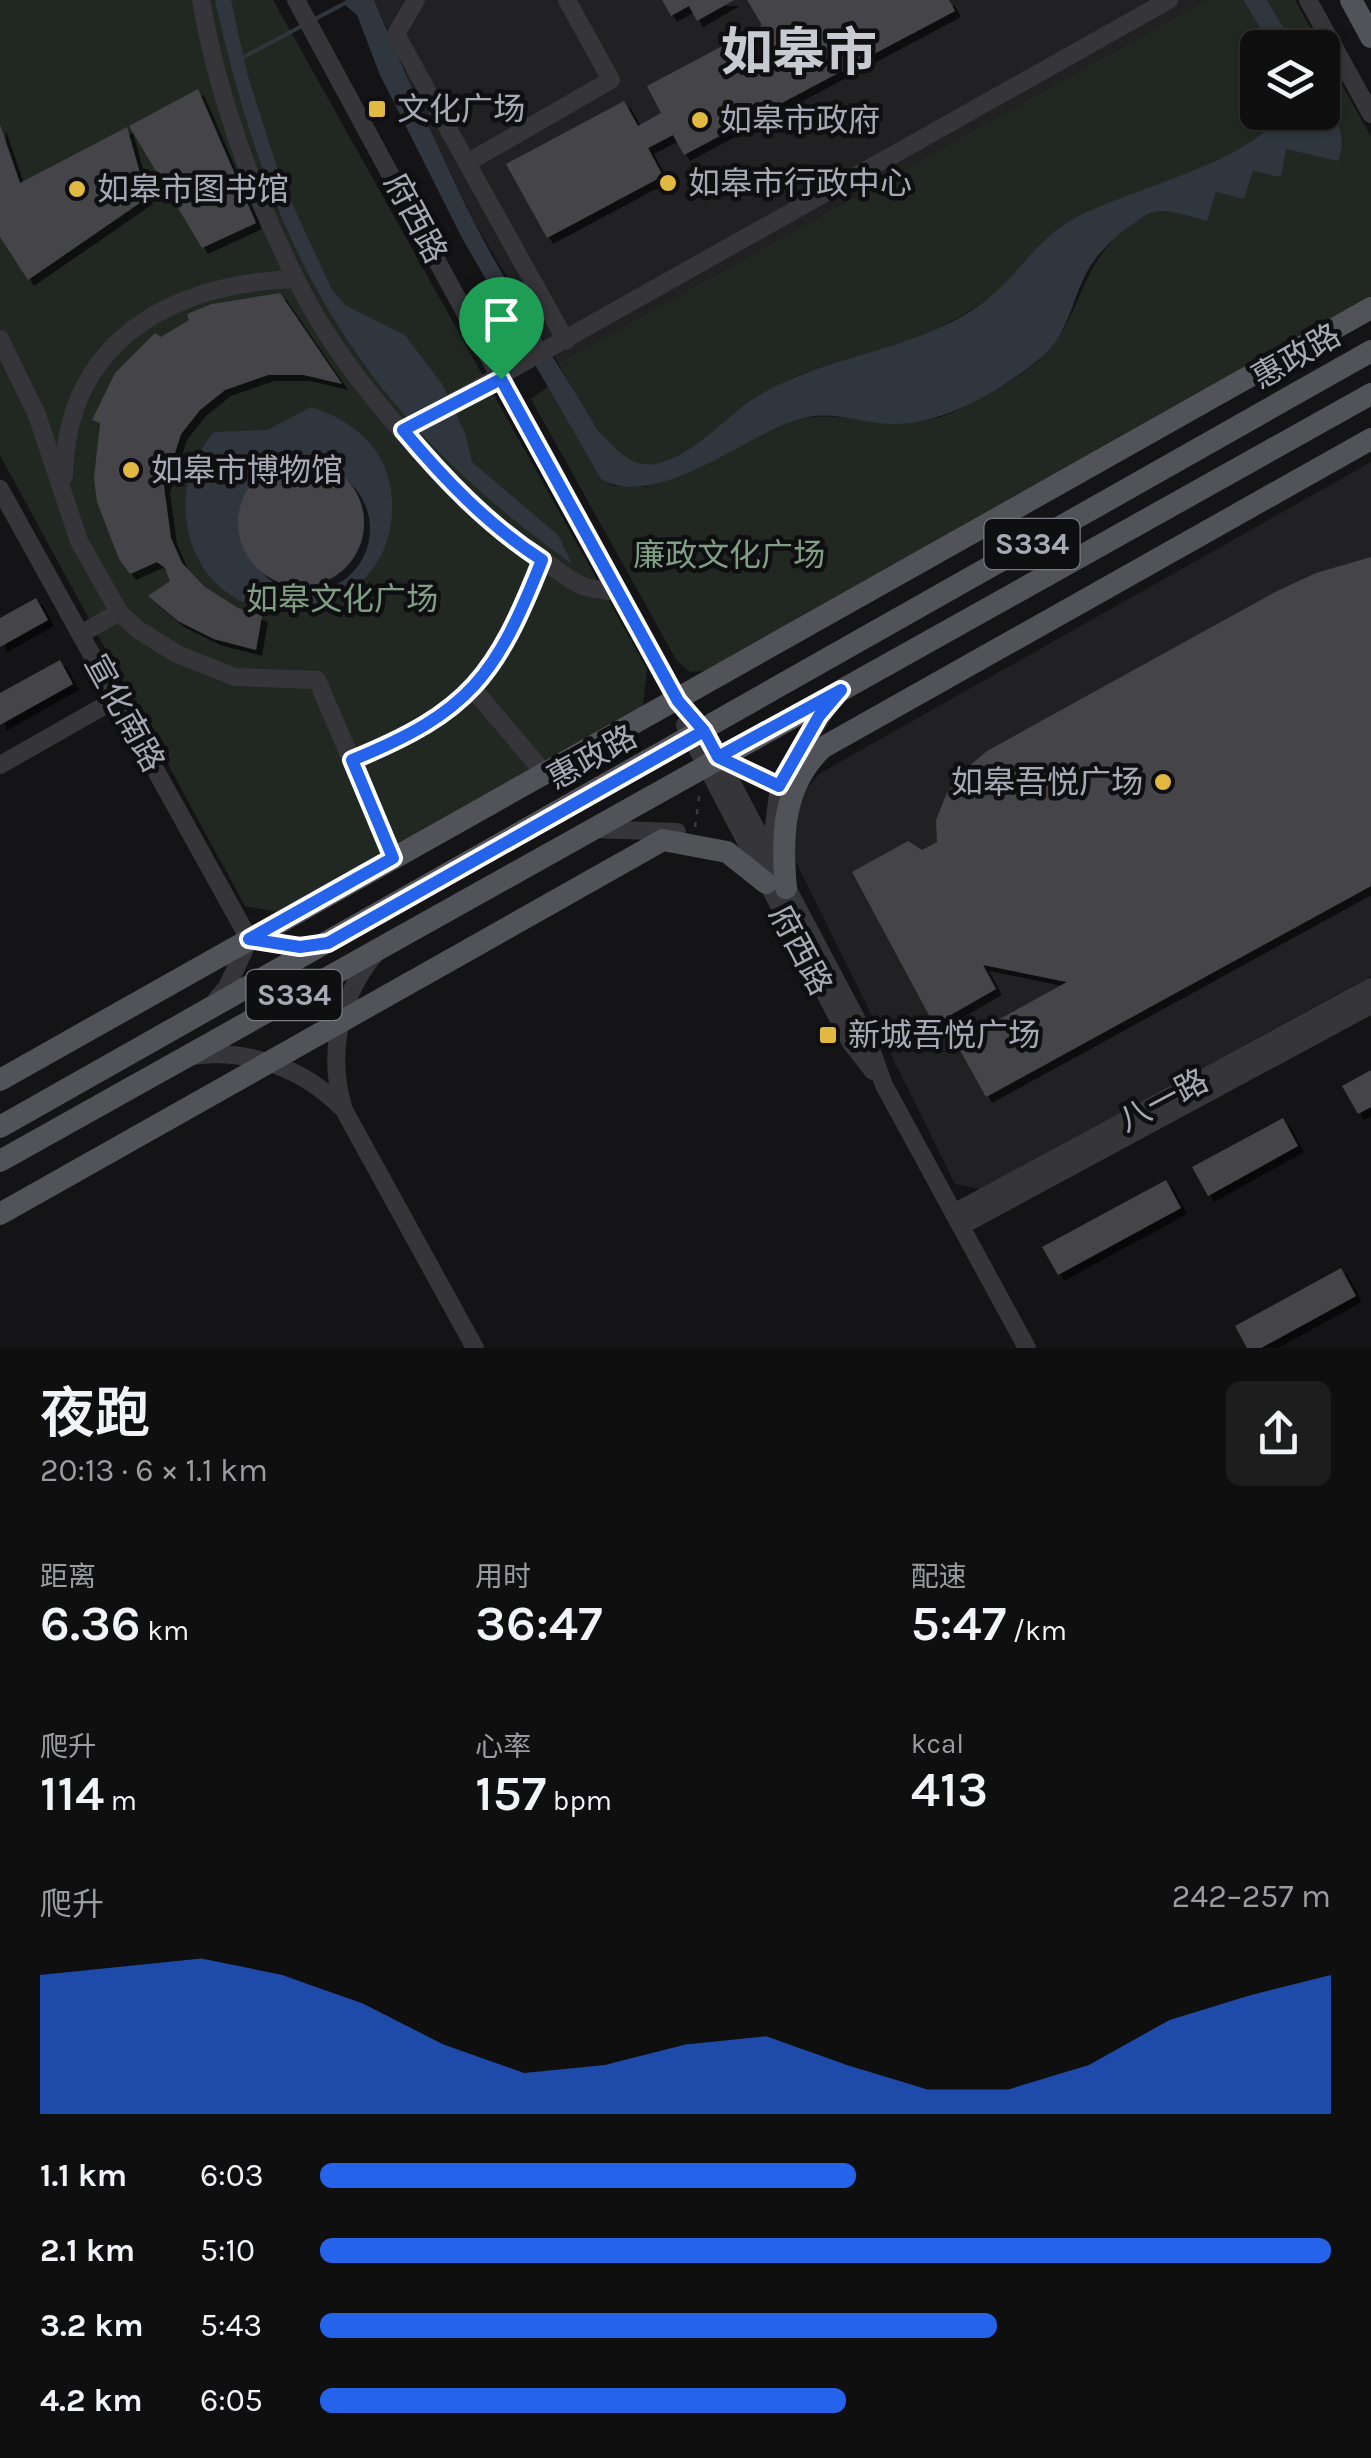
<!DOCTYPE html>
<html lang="zh">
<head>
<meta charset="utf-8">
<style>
  body { margin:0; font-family:Karla,"Noto Sans SC",sans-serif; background:#1d1d1e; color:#f1f3f6; height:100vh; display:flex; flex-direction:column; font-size:38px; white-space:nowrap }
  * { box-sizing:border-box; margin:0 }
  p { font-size:32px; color:#9b9c9f }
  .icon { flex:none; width:55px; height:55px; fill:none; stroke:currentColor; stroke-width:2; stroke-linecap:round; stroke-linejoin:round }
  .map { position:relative; height:1348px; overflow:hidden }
  .panel { display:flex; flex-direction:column; background:#0f0f10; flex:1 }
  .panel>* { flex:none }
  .tools { position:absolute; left:1240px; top:30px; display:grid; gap:20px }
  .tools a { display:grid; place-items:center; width:100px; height:100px; border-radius:15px; background:#0f0f10; box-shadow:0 2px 8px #0004,0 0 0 2px #2f2f30; font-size:50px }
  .pin { position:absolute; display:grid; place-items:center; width:85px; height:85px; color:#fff; margin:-102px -42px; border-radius:50% 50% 50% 0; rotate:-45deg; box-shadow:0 0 10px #0007 }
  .pin .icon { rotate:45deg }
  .round { display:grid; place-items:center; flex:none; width:105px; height:105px; border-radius:15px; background:#1d1d1e }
  .summary { display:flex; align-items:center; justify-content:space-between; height:170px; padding:0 40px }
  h1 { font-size:55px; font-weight:600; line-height:75px }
  .stats { display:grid; grid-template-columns:repeat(3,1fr); gap:15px; height:170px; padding:10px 40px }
  .stats div { display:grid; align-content:center }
  .stats b { font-size:50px; font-weight:600 }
  .stats small { font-size:28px; font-weight:400 }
  .stats p { font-size:28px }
  .chart { height:280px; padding:20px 40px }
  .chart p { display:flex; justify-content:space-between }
  .chart svg { width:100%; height:180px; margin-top:10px; fill:#2563eb; opacity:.7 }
  ul { padding:0 40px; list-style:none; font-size:32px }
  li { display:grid; grid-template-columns:160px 120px 1fr; align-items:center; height:75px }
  li i { height:25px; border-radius:12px; background:#2563eb }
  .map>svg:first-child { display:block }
</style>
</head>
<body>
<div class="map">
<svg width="1371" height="1348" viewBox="0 0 1371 1348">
  <defs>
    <filter id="shadow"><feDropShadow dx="6" dy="6" stdDeviation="0" flood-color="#0009"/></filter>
  </defs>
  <rect width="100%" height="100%" fill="#141416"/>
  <g fill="#212023">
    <polygon points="374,0 1206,0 558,363 476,225 410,90 404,65"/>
    <polygon points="1371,462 1371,976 980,1189 955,1184 792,854 792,822 802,796 818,775 845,759"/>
  </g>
  <g fill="#212822">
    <polygon points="0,0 273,0 647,669 643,706 277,912 245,906 0,455"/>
    <path d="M1206 0H1243L1272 47 1258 48V112L1281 113C1250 162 1129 191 1075 218 1032 240 1016 282 981 304 951 323 911 343 878 354 854 362 829 365 805 373 758 389 684 470 643 465 607 460 575 392 558 363Z"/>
    <polygon points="1267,0 1295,0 1321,47 1295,47"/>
    <path d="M1323 51 1371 137V302L717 670 690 672 677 661 531 399 548 387 601 478 613 486 646 487 793 420C848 407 904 437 958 410 986 396 1026 375 1047 352 1087 306 1077 263 1135 222 1143 217 1153 210 1162 210 1177 211 1193 217 1207 220L1215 192 1286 149 1338 160C1353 125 1328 128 1323 101 1319 86 1323 66 1323 51Z"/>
  </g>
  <g fill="#2f363d">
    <path d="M215 0H231L247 73 280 177 331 288 345 305 405 335 442 384 465 433 472 462 558 535 572 564C358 411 271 253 215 0Z"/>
    <path d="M351 0H374C406 75 438 150 475 224 511 294 557 361 597 429 614 447 632 471 659 463 696 453 722 420 753 399 823 354 916 353 984 302 1017 277 1035 240 1073 219 1128 189 1248 164 1281 113L1322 112 1323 105C1339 123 1348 137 1338 161L1286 149 1281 177 1253 171 1244 199 1216 192 1207 221C1193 217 1177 212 1163 211 1153 210 1143 216 1136 222 1117 235 1100 250 1088 270 1072 298 1069 333 1043 356 1000 392 936 431 878 423 849 419 825 410 796 420 743 437 655 511 601 479L462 238 380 75 357 15 344 4Z"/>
    <polygon points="1243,0 1267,0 1295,47 1272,47"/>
    <path d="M311 407C350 419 385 446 391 490 409 629 208 658 187 524 181 491 192 458 214 432L267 430Z"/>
  </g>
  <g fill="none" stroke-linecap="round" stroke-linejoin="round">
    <g stroke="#2f363d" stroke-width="4">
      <polyline points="315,19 351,0"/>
      <polyline points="240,59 302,26"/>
    </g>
  </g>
  <g fill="#444449" filter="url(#shadow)">
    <polygon points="662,0 734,0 697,21 689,6 671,16"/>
    <polygon points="747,0 949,0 955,11 684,155 673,135 648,148 663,176 547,238 506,164 624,101 638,126 661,113 647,86 762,25"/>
    <polygon points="198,89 256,223 202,248 129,126"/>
    <polygon points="0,125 20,183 127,127 147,198 28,280 0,237"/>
    <polygon points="280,293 342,384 304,375 268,375 225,390 200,410 181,434 164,487 171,538 182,563 205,587 238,608 262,616 256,650 214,639 178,621 148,596 170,581 165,568 157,562 130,574 119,559 97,502 94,478 100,423 92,420 115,373 155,333 161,337 189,320 187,314 212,304"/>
    <circle cx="301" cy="523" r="63"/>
    <polygon points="1371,557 1371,886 986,1097 956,1043 1067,982 983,965 996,989 942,1020 931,1019 852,872 908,841 922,850 937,842 936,820 946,795 962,772 987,751 1277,591 1316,573"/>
    <polygon points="36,598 48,620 0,647 0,618"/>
    <polygon points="60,660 73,684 0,725 0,693"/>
    <polygon points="1371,1070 1371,1107 1358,1114 1342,1086"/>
    <polygon points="1283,1118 1298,1146 1208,1196 1192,1167"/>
    <polygon points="1166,1180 1181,1208 1058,1275 1042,1247"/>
    <polygon points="1341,1268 1356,1296 1261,1348 1247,1348 1235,1326"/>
  </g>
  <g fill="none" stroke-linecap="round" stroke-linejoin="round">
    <g stroke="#3c3d41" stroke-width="2.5" stroke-dasharray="5 8" stroke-linecap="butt">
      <polyline points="742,769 767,780"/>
      <polyline points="695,827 700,790"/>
    </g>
    <g stroke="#36363a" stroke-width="18">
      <path d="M201 0C218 98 255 199 300 287 347 381 460 506 547 563 559 571 573 583 586 587 595 590 607 590 616 592"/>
      <polyline points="296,0 616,592 678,701 718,757 868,1041 884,1085 1027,1348"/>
      <polyline points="416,0 396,34 467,163"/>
      <polyline points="1308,0 1371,114"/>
      <polyline points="0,339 37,415 79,541 119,612 137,629 177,654 235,677 317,680 393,857"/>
      <polyline points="566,341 467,163 611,80 567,0"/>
      <polyline points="403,430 1169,0"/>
      <path d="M64 476C66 340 173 283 296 279"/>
      <polyline points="0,489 249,939"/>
      <polyline points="81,634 119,612"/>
      <polyline points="474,690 545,774"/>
      <polyline points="685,725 851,1043 873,1071"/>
      <path d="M352 760C470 711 496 676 542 559"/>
      <polyline points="0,765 118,698"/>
      <polyline points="594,829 677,832"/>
      <polyline points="770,858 779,786 832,700"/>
      <polyline points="249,939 299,947 318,945"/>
      <path d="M376 953C338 998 327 1055 344 1110L475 1348"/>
      <polyline points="216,1000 227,987 249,940"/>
      <path d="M192 1056C247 1048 303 1068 341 1107"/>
      <polyline points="954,1213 1371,987"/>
      <polyline points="961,1226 1371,1005"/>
    </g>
    <g stroke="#525359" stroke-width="22">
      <polyline points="1351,0 1371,37"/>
      <path d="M786 888C781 836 783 786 822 748L1371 439"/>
      <polyline points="0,1080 1371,308"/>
      <polyline points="0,1127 1371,351"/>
      <polyline points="0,1161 1371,394"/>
      <polyline points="0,1214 663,840 727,852 766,883"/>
    </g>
  </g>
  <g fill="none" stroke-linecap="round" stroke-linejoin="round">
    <g stroke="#fff" stroke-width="20">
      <path id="route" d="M501 379 403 430C444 479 488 525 542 560 496 676 470 712 352 760L393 858 249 939 300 947 328 943 704 731 718 757 841 690 819 716 779 786 718 757 704 731 678 701 501 379"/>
    </g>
    <use href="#route" stroke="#2563eb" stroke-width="12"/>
  </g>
  <g fill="#e0b842" stroke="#0f0f11" stroke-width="4">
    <rect x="367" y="99" width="20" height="20" rx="5"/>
    <circle cx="700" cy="120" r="10"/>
    <circle cx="668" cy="183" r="10"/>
    <circle cx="77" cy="189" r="10"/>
    <circle cx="131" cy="470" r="10"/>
    <circle cx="1163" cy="782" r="10"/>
    <rect x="818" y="1025" width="20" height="20" rx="5"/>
  </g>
  <g text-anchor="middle" stroke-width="9" stroke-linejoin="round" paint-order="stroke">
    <g fill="#0f0f11" stroke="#797c84" stroke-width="2.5">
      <rect x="984.5" y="519" width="95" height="50" rx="8"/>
      <rect x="246.5" y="970" width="95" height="50" rx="8"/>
    </g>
    <g font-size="30" font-weight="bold" fill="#a7aab5">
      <text x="1032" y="554">S334</text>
      <text x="294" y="1005">S334</text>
    </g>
    <g font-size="32" fill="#a7aab5" stroke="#0f0f11" text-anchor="start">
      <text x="397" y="120">文化广场</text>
      <text x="720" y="131">如皋市政府</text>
      <text x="688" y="194">如皋市行政中心</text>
      <text x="97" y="200">如皋市图书馆</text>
      <text x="151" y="481">如皋市博物馆</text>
      <text x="1143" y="793" text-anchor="end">如皋吾悦广场</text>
      <text x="848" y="1046">新城吾悦广场</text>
    </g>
    <g font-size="32" fill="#a7aab5" stroke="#0f0f11">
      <text transform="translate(416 218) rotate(62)" y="11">府西路</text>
      <text transform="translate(1296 356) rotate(-30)" y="11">惠政路</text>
      <text transform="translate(125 713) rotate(61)" y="11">宣化南路</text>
      <text transform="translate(592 757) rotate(-29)" y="11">惠政路</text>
      <text transform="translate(801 950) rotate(62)" y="11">府西路</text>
      <text transform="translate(1163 1100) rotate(-28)" y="11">八一路</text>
    </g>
    <g font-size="32" fill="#809e84" stroke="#0f0f11">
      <text x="729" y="566">廉政文化广场</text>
      <text x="342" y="610">如皋文化广场</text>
    </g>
    <g font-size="52" font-weight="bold" fill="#c8cad1" stroke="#0f0f11">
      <text x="799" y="70">如皋市</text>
    </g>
  </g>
</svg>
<div class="tools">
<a><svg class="icon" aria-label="layers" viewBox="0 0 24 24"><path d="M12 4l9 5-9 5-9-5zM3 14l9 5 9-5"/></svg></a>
</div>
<div class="pin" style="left:501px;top:379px;background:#1e9e55"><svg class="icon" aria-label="arrive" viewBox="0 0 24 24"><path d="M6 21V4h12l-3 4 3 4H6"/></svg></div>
</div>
<section class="panel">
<div class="summary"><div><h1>夜跑</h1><p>20:13 · 6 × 1.1 km</p></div><a class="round"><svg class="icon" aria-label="share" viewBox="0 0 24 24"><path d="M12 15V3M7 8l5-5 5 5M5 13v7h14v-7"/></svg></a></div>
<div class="stats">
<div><p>距离</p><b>6.36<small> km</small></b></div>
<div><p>用时</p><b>36:47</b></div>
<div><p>配速</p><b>5:47<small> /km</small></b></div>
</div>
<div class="stats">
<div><p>爬升</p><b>114<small> m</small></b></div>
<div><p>心率</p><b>157<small> bpm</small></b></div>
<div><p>kcal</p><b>413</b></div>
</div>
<div class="chart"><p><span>爬升</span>242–257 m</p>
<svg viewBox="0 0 160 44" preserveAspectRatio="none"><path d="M0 44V10L10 8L20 6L30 10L40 17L50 27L60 34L70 32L80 27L90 25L100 32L110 38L120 38L130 32L140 21L150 15L160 10V44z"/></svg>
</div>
<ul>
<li><b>1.1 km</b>6:03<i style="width:53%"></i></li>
<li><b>2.1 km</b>5:10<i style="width:100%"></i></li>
<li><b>3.2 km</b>5:43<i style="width:67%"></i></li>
<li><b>4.2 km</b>6:05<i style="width:52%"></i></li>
</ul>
</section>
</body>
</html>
